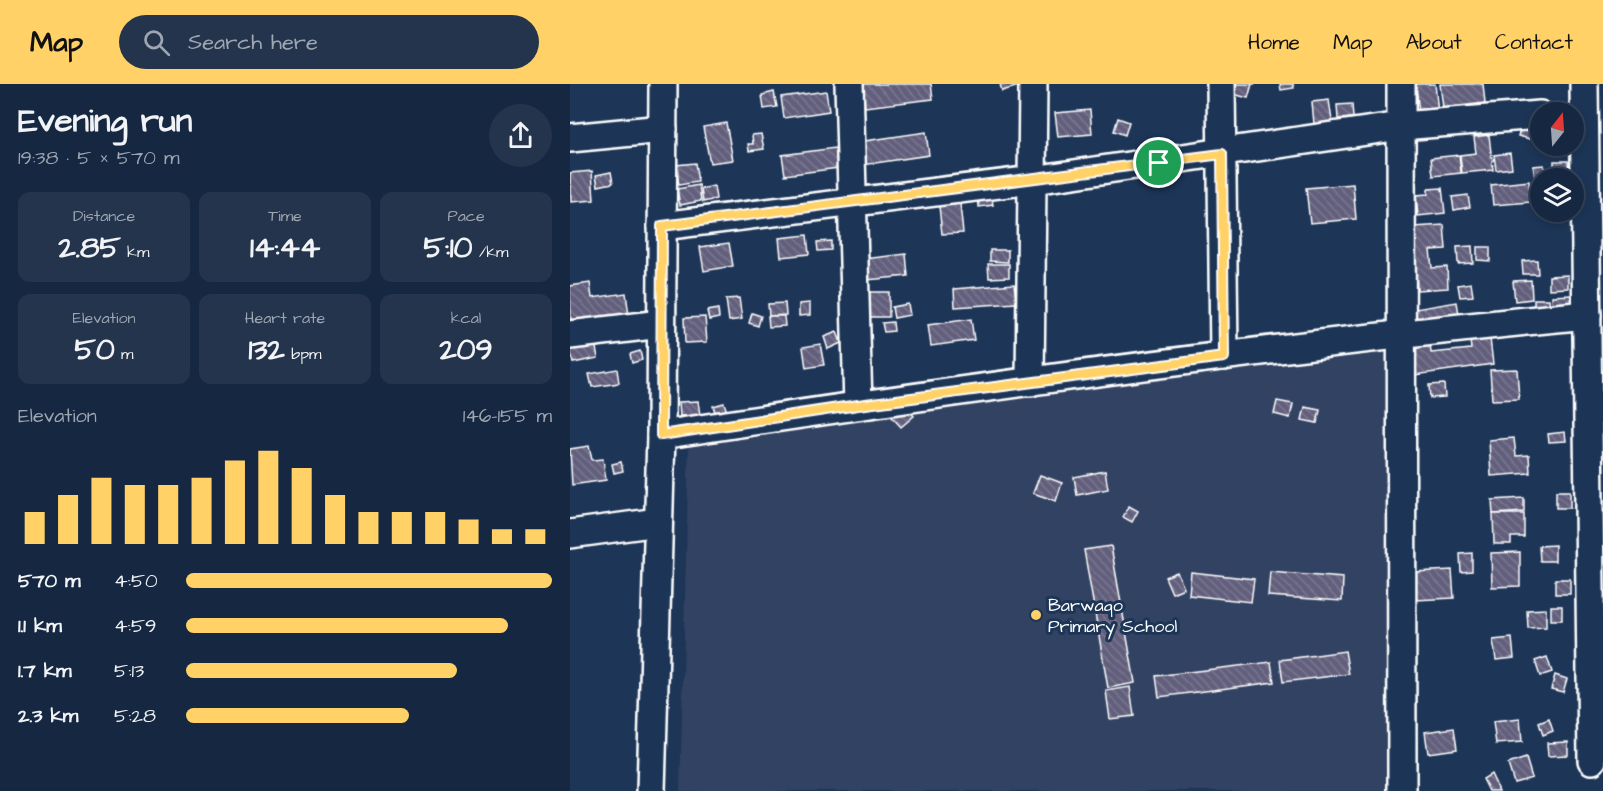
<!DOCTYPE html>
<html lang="en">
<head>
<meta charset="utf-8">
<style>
  body { margin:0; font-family:"Architects Daughter",sans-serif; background:#23344c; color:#f1f3f6; height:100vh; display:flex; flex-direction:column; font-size:22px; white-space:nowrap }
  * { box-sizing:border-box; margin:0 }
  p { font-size:20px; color:#9ea6b1 }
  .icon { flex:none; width:33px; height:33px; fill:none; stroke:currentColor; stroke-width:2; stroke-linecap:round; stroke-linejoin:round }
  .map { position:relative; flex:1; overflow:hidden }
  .sheet { display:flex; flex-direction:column; background:#162841; width:570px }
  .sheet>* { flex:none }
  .needle { width:39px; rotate:17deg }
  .tools { position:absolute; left:960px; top:18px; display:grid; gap:12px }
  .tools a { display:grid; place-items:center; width:54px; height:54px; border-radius:50%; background:#162841; box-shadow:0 3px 9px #0003,0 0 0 2px #35445a; font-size:30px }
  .pin { position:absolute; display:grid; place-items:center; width:51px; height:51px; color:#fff; margin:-26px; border:3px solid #fff; border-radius:50%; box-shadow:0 2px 6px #0007 }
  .round { display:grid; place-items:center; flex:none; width:63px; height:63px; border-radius:32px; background:#23344c }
  .headline { display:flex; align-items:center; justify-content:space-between; height:102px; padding:0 18px }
  h1 { font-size:33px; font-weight:700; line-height:45px }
  .stats { display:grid; grid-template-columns:repeat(3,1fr); gap:9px; height:102px; padding:6px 18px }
  .stats div { display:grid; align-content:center; border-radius:12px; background:#23344c; text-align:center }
  .stats b { font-size:30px; font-weight:700 }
  .stats small { font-size:16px; font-weight:400 }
  .stats p { font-size:16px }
  .chart { height:168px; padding:12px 18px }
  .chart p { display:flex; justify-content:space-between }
  .chart svg { width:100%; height:108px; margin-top:6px; stroke:#ffd166; stroke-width:6 }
  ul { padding:0 18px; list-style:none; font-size:20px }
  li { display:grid; grid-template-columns:96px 72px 1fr; align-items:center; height:45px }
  li i { height:15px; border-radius:8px; background:#ffd166 }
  header { display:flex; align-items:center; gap:36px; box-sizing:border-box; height:84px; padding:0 30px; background:#ffd166; color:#111 }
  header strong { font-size:28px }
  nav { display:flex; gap:33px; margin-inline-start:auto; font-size:21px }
  .search { width:420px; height:54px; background:#23344c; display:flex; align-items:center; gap:15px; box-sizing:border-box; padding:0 21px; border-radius:33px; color:#9ea6b1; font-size:22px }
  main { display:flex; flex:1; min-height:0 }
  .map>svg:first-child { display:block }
</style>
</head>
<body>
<header>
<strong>Map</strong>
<div class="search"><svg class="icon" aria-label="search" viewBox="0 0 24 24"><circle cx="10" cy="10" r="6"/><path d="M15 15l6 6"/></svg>Search here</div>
<nav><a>Home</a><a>Map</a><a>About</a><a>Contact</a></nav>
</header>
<main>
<section class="sheet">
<div class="headline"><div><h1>Evening run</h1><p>19:38 · 5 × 570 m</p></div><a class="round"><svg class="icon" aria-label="share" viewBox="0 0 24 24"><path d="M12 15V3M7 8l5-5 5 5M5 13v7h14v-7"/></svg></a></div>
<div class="stats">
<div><p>Distance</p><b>2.85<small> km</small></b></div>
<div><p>Time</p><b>14:44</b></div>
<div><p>Pace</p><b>5:10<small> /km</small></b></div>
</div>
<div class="stats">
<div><p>Elevation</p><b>50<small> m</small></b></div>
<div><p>Heart rate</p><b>132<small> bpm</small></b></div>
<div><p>kcal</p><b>209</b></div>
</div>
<div class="chart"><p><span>Elevation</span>146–155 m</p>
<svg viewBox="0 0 160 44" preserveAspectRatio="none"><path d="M5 44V31M15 44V24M25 44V17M35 44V20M45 44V20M55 44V17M65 44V10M75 44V6M85 44V13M95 44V24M105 44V31M115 44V31M125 44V31M135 44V34M145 44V38M155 44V38"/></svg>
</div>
<ul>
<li><b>570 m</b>4:50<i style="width:100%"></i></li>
<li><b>1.1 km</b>4:59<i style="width:88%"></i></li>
<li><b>1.7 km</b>5:13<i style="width:74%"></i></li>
<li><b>2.3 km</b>5:28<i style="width:61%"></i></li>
</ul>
</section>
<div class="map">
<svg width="1033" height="707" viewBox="0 0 1033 707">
  <defs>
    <pattern id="building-back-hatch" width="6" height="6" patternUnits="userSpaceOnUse" patternTransform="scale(1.5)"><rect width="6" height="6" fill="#625f7d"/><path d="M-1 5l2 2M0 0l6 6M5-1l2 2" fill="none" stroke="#7a7790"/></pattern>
  </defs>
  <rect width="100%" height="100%" fill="#1d3557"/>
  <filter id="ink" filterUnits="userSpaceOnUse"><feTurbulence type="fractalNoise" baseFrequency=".0167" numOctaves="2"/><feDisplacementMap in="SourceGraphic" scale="12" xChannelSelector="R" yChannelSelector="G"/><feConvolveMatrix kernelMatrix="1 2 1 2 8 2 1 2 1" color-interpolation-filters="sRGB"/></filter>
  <g filter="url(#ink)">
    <polygon fill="#324262" points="815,265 820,707 110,707 119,355"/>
    <g fill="url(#building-back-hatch)" stroke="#fff" stroke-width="1.5">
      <polygon points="292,0 361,0 363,15 295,23"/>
      <polygon points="430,0 452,0 453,1 432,7"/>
      <polygon points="665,0 685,0 682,0 678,14 663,10"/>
      <polygon points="710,0 723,0 724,4 711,6"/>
      <polygon points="846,0 865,0 868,29 849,30"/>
      <polygon points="870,0 913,0 915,19 873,24"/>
      <polygon points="256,7 259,27 214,34 211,13"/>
      <polygon points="204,8 207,23 194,25 192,11"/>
      <polygon points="759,16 762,37 744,40 742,18"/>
      <polygon points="782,20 783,34 768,35 767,21"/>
      <polygon points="520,26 522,50 488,53 485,29"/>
      <polygon points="548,34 559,38 555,51 544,47"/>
      <polygon points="156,39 163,76 140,79 133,43"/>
      <polygon points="952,39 963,42 960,55 948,52"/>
      <polygon points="356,48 359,71 292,81 288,58"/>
      <polygon points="191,50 194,65 179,67 178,60 183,60 182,51"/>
      <polygon points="919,51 923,86 892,89 890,71 906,69 904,53"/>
      <polygon points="265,64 268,84 215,91 212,71"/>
      <polygon points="940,69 942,84 926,86 924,71"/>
      <polygon points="889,71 891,89 863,92 861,74"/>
      <polygon points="984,77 998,77 999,91 984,91"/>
      <polygon points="125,79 128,98 109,101 106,81"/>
      <polygon points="974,81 976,92 965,94 963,82"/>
      <polygon points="22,87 24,116 1,118 0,89"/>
      <polygon points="41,88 43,99 28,102 26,91"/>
      <polygon points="959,97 961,118 923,121 921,101"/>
      <polygon points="783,100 786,135 740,139 736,104"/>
      <polygon points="129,101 131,117 110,121 107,105"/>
      <polygon points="144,102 146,115 133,118 131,105"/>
      <polygon points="872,104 875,129 848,132 846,111 858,110 858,105"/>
      <polygon points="421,109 423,121 409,123 408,111"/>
      <polygon points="898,111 900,123 884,126 882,113"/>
      <polygon points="390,120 393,149 372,150 369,122"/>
      <polygon points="874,141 876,165 860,166 862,184 877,183 878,204 847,206 844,143"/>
      <polygon points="237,151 239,170 211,173 209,154"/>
      <polygon points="261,157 261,166 248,167 247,158"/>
      <polygon points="159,159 163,182 134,187 130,163"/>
      <polygon points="902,162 903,179 888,180 887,163"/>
      <polygon points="907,163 920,163 920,177 907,176"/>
      <polygon points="420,166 438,166 438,178 420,177"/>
      <polygon points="336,170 338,192 297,196 294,175"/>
      <polygon points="967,176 968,190 953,190 952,177"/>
      <polygon points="418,180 439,180 439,193 419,194"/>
      <polygon points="998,191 998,204 979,205 979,192"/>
      <polygon points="961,196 962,215 945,217 943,197"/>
      <polygon points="20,199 22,214 56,209 59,232 1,240 0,202"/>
      <polygon points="901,199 903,212 890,213 888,201"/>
      <polygon points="444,200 446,219 385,223 384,205"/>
      <polygon points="293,208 319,208 319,233 294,233"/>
      <polygon points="1002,211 1003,227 983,229 982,212"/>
      <polygon points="169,214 172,235 159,237 156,215"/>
      <polygon points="964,215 979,215 980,228 964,229"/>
      <polygon points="887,218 890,237 849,245 845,225"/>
      <polygon points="215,219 216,231 199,232 198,220"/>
      <polygon points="240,219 240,231 229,232 229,220"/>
      <polygon points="338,220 340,231 324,234 322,223"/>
      <polygon points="148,225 149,234 139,236 137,227"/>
      <polygon points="182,229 191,232 188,242 179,239"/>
      <polygon points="198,232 214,232 215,242 199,243"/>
      <polygon points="135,233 137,258 115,259 114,234"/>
      <polygon points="401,235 404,256 361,262 358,241"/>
      <polygon points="323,238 324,247 314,248 312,239"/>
      <polygon points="22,243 28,274 3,279 0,264"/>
      <polygon points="919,246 923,280 845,291 840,251 859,249 861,269 901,265 899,248"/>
      <polygon points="267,248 271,259 258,265 254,253"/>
      <polygon points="250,260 254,281 236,284 233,263"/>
      <polygon points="70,267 72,276 62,279 60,270"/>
      <polygon points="47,285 49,299 22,303 19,290"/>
      <polygon points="947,285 949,315 922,316 920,286"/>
      <polygon points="874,300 875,313 860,314 859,301"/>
      <polygon points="128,317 130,331 110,332 109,318"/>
      <polygon points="707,317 723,320 720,334 704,330"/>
      <polygon points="154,319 159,333 148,336 143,322"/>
      <polygon points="335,322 344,332 331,343 322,333"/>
      <polygon points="735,323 750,326 747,339 732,336"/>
      <polygon points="995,348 996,357 979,358 978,350"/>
      <polygon points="944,354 946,372 959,371 960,389 921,392 919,356"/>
      <polygon points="19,362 22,376 33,375 36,396 2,401 0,365"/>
      <polygon points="51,378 53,387 44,389 42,380"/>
      <polygon points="535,387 538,405 507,411 504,393"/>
      <polygon points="470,391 492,399 486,417 463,409"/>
      <rect x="986" y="407" width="14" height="17"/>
      <polygon points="954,414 954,428 923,430 922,416"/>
      <polygon points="559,422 568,427 562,438 553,433"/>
      <polygon points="923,430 954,430 954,453 941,453 941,460 924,460"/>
      <polygon points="985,461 985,477 970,477 969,462"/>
      <polygon points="541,462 565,599 538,604 514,466"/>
      <polygon points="950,468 950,502 922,503 921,469"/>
      <polygon points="902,469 902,487 891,488 890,470"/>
      <polygon points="882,486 884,514 845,516 844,488"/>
      <polygon points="607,488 614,504 602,509 595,493"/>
      <polygon points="621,488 684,495 681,518 619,511"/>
      <polygon points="700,488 773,494 772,517 698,512"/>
      <rect x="985" y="495" width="15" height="15"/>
      <rect x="981" y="522" width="11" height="14"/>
      <polygon points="976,525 976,543 958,544 957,526"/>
      <polygon points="942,554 944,574 926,576 923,556"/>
      <polygon points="775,567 779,590 713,598 710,576"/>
      <polygon points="977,573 982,588 970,592 965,577"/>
      <polygon points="701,578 704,598 589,613 586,592"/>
      <polygon points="985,591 997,595 993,608 981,605"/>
      <polygon points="560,603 564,632 540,635 536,607"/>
      <polygon points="950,635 952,658 926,660 923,638"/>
      <polygon points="979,635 983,647 973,651 969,639"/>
      <polygon points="884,644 887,665 858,669 855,648"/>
      <polygon points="998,658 998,671 978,672 977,659"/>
      <polygon points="956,674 962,694 944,699 938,680"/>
      <polygon points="921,690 929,707 919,707 913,695"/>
    </g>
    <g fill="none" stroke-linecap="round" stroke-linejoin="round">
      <g stroke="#fff" stroke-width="32">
        <g id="minor">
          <polyline points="279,0 288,321"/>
          <polyline points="651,0 654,272"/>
          <polyline points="831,0 832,707"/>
          <polyline points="1014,0 1022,676"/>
          <polyline points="0,54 93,45"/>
          <polyline points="92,142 463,96 831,42 970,31"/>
          <polyline points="0,251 91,240"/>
          <polyline points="460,298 463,0"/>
          <path d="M91 351C398 304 707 261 1017 231"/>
          <polyline points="0,450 88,438"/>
          <polyline points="81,707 91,351 93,0"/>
        </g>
      </g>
      <use href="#minor" stroke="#1d3557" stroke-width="27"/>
    </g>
  </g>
  <g fill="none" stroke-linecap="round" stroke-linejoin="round" filter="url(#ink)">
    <g stroke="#fff" stroke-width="12">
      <polygon id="route" points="652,70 654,273 288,321 91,351 92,142"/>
    </g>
    <use href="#route" stroke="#ffd166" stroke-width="8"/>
  </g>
  <circle fill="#ffd166" stroke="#1d3557" stroke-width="2" cx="466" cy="531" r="6"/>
  <g text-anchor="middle" stroke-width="6" stroke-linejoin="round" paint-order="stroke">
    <g font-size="18" fill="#fff" stroke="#1d3557" text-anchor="start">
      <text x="478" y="527">Barwaqo<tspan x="478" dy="21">Primary School</tspan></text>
    </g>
  </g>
</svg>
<div class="tools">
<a><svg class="needle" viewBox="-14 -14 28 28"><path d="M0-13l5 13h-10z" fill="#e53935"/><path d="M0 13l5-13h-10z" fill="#9ea6b1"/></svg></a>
<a><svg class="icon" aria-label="layers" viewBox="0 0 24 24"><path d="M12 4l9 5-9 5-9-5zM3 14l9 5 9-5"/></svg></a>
</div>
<div class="pin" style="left:589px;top:79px;background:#1e9e55"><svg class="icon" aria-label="arrive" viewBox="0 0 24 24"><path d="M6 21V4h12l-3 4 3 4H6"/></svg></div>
</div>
</main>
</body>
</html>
